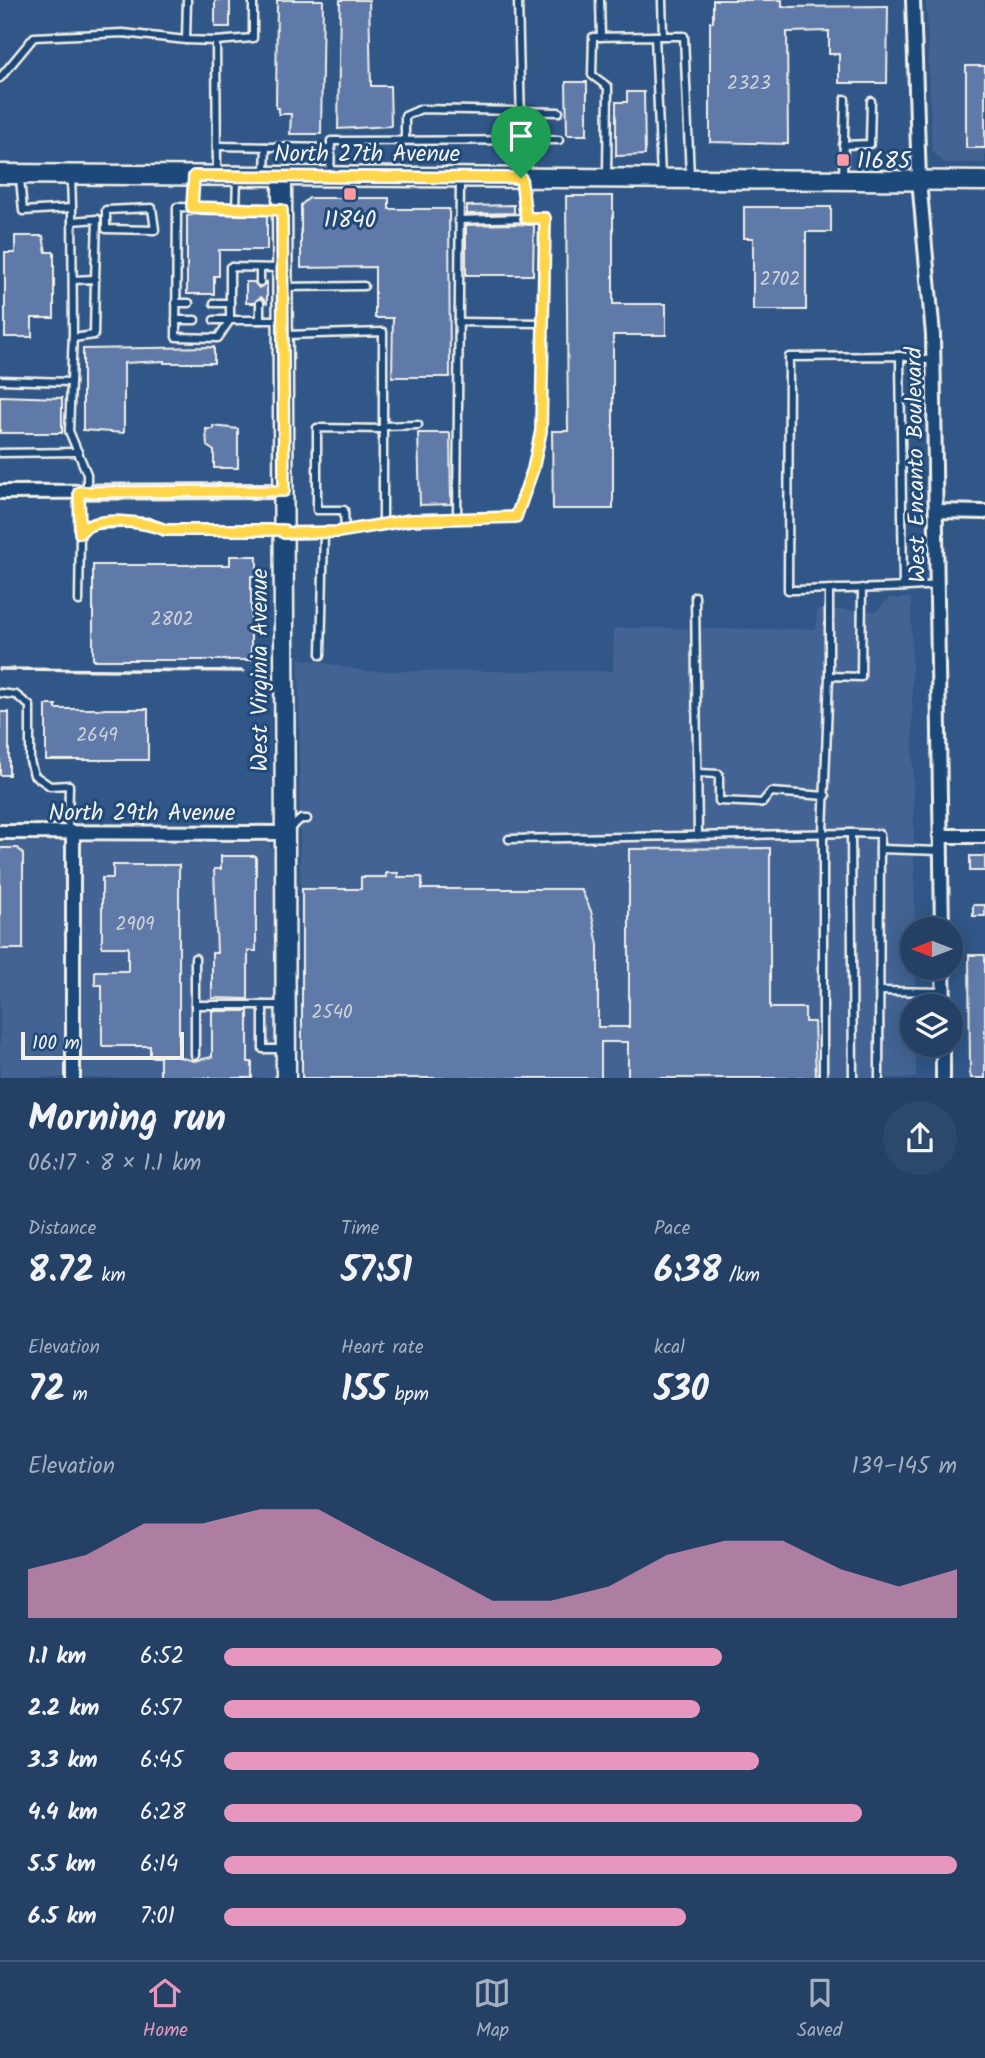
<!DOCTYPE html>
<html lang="en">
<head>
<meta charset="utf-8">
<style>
  body { margin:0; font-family:Kalam,sans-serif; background:#2c486b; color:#f1f3f6; height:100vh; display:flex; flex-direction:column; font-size:26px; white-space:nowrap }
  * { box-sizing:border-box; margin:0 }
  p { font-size:23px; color:#a3afbf }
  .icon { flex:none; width:38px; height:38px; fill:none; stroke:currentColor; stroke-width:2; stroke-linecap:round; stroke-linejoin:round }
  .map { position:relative; height:1078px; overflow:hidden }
  .panel { display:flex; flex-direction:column; background:#244165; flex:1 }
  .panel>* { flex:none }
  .needle { width:46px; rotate:270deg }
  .controls { position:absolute; left:900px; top:917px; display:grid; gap:14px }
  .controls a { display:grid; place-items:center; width:63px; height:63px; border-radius:50%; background:#244165; box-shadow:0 4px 18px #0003,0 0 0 2px #415a79; font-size:35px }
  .scale { position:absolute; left:21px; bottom:18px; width:163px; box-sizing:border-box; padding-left:7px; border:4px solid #f4f1e8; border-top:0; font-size:19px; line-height:24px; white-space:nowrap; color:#f4f1e8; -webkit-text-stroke:5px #1f4a7a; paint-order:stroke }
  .pin { position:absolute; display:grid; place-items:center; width:60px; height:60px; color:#fff; margin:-72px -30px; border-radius:50% 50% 50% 0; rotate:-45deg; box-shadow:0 0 7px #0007 }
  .pin .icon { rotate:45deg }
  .round { display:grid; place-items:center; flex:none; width:74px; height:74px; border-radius:37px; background:#2c486b }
  .summary { display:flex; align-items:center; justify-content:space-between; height:119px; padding:0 28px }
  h1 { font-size:38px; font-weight:800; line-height:52px }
  .figures { display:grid; grid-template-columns:repeat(3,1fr); gap:10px; height:119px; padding:7px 28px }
  .figures div { display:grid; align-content:center }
  .figures b { font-size:35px; font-weight:800 }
  .figures small { font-size:19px; font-weight:400 }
  .figures p { font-size:19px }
  .chart { height:196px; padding:14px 28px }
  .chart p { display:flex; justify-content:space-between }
  .chart svg { width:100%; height:126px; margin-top:7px; fill:#e797bd; opacity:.7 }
  ul { padding:0 28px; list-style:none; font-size:23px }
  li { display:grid; grid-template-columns:112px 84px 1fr; align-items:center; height:52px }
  li i { height:18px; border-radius:9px; background:#e797bd }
  .tab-bar { display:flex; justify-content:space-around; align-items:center; height:98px; border-top:2px solid #415a79; background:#244165; font-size:19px; color:#a3afbf }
  .tab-bar a { display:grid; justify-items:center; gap:4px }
  .tab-bar .selected { color:#e797bd }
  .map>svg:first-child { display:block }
</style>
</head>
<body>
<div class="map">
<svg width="985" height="1078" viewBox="0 0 985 1078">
  <rect width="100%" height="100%" fill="#305787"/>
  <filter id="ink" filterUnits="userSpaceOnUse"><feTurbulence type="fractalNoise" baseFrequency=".0143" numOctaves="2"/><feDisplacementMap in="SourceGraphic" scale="14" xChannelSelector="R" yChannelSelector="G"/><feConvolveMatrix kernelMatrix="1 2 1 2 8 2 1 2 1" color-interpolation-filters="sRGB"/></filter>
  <g filter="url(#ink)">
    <g fill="#426493">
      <polygon points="926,0 985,0 985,163 945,163 932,151"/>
      <polygon points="890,598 911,598 915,929 912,929 912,968 915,968 915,1006 912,1006 912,1045 916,1045 916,1078 301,1078 299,658 364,671 613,671 614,628 816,629 817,609 876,611"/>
      <polygon points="0,842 269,843 275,857 276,1078 0,1078"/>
    </g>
    <g fill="#5e79a8" stroke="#f4f1e8" stroke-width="2">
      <rect x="215" y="0" width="15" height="27"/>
      <polygon points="277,0 323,0 321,134 290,134 291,114 279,114 279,108 276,108"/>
      <polygon points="340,0 369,0 371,86 390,86 391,126 338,129"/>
      <polygon points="713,0 782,0 782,7 888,6 887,83 839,83 839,54 829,54 829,31 787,32 788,144 710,142 710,22 713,22"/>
      <rect x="966" y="66" width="19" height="82"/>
      <polygon points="566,82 587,82 587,135 567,135"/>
      <polygon points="627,92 644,92 645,155 616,156 616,102 627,102"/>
      <polygon points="566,196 613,196 613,304 666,304 666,335 613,335 613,509 553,509 552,431 568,431"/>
      <polygon points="309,198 389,198 389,209 449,209 450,377 392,377 393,318 375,318 375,267 301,268 301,205"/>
      <polygon points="514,205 514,213 467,214 467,206"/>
      <polygon points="744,207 831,207 831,232 806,232 806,310 753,310 753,238 744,238"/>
      <polygon points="197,214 267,215 267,250 219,250 219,276 214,276 214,294 187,294 187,216"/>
      <polygon points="514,224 534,225 533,275 466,275 466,225"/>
      <polygon points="15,236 43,236 46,252 54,252 54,318 32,318 32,337 5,337 5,253 15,253"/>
      <polygon points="246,282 254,282 259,288 267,282 267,303 261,297 254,303 246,303"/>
      <polygon points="214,347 214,363 164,363 164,361 124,363 124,433 83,430 83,349"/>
      <polygon points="0,396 62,398 62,433 0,433"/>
      <polygon points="213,426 238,429 238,468 214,468 214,451 207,446 206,429 213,429"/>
      <polygon points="418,433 450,433 451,504 420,505"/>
      <polygon points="230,556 257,556 257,576 251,576 251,660 93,660 93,565 230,565"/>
      <polygon points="46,705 56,705 56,709 148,709 148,760 46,760"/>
      <rect x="0" y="712" width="9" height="63"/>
      <polygon points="0,848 18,848 23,854 23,949 0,949"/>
      <polygon points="770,848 770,1008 805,1008 805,1022 814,1022 816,1078 628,1078 628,1042 601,1042 601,1078 302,1078 302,889 361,889 361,877 386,877 386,873 398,873 398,877 422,877 422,889 581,889 591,911 598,945 598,1027 629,1027 629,849"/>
      <polygon points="221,856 256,856 256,951 248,951 248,999 212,998 212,953 217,953 214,869 221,869"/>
      <rect x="970" y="856" width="15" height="15"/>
      <polygon points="113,865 179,865 179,1057 194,1061 212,1057 212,1011 248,1011 248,1062 252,1062 252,1078 160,1078 160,1057 150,1057 150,1046 102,1046 102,985 95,985 95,971 128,971 128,947 102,947 102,878 113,878"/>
      <rect x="973" y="905" width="12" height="11"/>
      <polygon points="969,955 985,955 985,1078 971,1078 970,1072"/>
    </g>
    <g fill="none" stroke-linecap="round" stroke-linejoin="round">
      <g stroke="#f4f1e8" stroke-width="11">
        <g id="lane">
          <polyline points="187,0 186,40 216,41"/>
          <polyline points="600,0 601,37"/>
          <polyline points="662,0 663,36"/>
          <polyline points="655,36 684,36 690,177"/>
          <polyline points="0,78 34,37 123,33 186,40"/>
          <polyline points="405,140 405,116 421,109 559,112"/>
          <polyline points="843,145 870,144 871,101"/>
          <polyline points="217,146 330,148"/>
          <polyline points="217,172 216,41 253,38 253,0"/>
          <polyline points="265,173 266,147"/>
          <polyline points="71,175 72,208"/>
          <polyline points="330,176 331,141 559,140"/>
          <polyline points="607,176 608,87 592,75 593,37 655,36 661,177"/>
          <polyline points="20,178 23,211 72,208 73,333 69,431 87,474 87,492"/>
          <polyline points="843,178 845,99"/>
          <polyline points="192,207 194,177"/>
          <polygon points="152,208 155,230 106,229 106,210"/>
          <polyline points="236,208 237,179"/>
          <polyline points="458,220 526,218"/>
          <polyline points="72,221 97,219 95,279"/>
          <polyline points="260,282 260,268"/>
          <polyline points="284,287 364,286"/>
          <polyline points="176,303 189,303"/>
          <polyline points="214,303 230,303"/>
          <polyline points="176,320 195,320"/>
          <polyline points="214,320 230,320"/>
          <polyline points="230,320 218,338 176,337 177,207 282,210"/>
          <polyline points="260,320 260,303"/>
          <polyline points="280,320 230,320 230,267 280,268"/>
          <polyline points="458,322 543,323"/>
          <polyline points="285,335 383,332 383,525"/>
          <polyline points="73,338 94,335 95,279 73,280"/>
          <polyline points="900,356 934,361"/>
          <polyline points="0,380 71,382"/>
          <polyline points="383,426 418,425"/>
          <polyline points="0,453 78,452"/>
          <polyline points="79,493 80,531"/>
          <polyline points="457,519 460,180"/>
          <polyline points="345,531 344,510 317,510 317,428 383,429"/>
          <polyline points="286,532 338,532 410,520 516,517 533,469 541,431 545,218 526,218 523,207 518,0"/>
          <path d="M903 587 900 356 789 357 788 590C838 589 889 589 938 585"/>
          <polyline points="829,589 829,676"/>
          <polyline points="695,596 698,836"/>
          <polyline points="79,601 80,533 87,525 148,522 165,530 282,530"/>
          <polyline points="321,655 324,532"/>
          <polyline points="0,693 16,695 30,706 30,761 34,775 50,786 69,785 68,832"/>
          <polyline points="698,773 719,774 719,801 762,803 771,792 826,796"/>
          <polyline points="288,830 301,819 307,819"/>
          <polyline points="509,839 851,833"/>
          <polyline points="880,849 940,851"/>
          <polyline points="879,991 944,992"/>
          <polyline points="195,1005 195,958"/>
          <polyline points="284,1049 263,1049 263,1005 285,1005"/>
          <polyline points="195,1055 195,1005 263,1005"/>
          <polyline points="823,1078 823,833 829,676 861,677 862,588"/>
          <polyline points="853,1078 851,833 880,834 879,1078"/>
        </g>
      </g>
      <g stroke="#f4f1e8" stroke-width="18">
        <g id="street">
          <polyline points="913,0 919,180 933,335 942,929"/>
          <polyline points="0,492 284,491"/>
          <polyline points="938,511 985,512"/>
          <polyline points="0,832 284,833"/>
          <polyline points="940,836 985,836"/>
          <polyline points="943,968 944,1006"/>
          <polyline points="73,1078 73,832"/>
          <polyline points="943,1078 943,1045"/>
        </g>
      </g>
      <g stroke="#f4f1e8" stroke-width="23">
        <g id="secondary">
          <polyline points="0,174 985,181"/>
          <polyline points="282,178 286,1078"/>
        </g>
      </g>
      <use href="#lane" stroke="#1f4a7a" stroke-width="6"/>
      <use href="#street" stroke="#1f4a7a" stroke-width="12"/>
      <use href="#secondary" stroke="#1f4a7a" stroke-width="18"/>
      <polyline stroke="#f4f1e8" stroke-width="3.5" points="0,669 243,671"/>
    </g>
  </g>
  <g fill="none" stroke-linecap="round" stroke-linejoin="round" filter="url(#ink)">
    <g stroke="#fff" stroke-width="14">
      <path id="route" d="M194 176 521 178 526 218H545L541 431 533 469 516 517 410 520 338 532 284 533V530H165C147 522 93 514 80 533L79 492 284 491 282 210 192 207Z"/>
    </g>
    <use href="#route" stroke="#ffd54a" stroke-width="9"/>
  </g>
  <g fill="#ff9aa2" stroke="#1f4a7a" stroke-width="2.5">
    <rect x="836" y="153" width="14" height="14" rx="3.5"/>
    <rect x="343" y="187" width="14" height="14" rx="3.5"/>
  </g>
  <g text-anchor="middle" stroke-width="6" stroke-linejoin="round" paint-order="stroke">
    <g font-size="19" fill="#ced3d8">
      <text x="749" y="89">2323</text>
      <text x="780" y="285">2702</text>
      <text x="172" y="625">2802</text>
      <text x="97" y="741">2649</text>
      <text x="135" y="930">2909</text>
      <text x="332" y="1018">2540</text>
    </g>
    <g font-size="23" fill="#f4f1e8" stroke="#1f4a7a">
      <text x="367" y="161">North 27th Avenue</text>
      <text transform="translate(915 465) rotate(-91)" y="8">West Encanto Boulevard</text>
      <text transform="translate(259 670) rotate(-90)" y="8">West Virginia Avenue</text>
      <text x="142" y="820">North 29th Avenue</text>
    </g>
    <g font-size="23" fill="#f4f1e8" stroke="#1f4a7a" text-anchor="start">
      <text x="857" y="168">11685</text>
      <text x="350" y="227" text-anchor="middle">11840</text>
    </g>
  </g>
</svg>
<div class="controls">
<a><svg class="needle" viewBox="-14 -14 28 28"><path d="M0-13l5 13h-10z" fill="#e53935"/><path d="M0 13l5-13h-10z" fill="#a3afbf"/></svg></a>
<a><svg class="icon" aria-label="layers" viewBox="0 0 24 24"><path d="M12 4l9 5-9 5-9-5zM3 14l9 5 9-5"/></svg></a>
</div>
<div class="scale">100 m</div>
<div class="pin" style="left:521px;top:178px;background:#1e9e55"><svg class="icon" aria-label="arrive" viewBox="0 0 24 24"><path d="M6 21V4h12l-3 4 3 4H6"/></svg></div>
</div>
<section class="panel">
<div class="summary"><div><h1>Morning run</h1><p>06:17 · 8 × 1.1 km</p></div><a class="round"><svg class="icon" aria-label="share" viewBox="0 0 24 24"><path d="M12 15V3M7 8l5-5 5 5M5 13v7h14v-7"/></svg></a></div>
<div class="figures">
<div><p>Distance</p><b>8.72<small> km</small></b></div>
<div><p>Time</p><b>57:51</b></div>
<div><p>Pace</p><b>6:38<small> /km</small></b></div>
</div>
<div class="figures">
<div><p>Elevation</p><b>72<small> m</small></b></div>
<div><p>Heart rate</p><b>155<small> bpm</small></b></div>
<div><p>kcal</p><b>530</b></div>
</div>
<div class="chart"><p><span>Elevation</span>139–145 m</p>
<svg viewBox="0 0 160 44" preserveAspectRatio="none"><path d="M0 44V27L10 22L20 11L30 11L40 6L50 6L60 17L70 27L80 38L90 38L100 33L110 22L120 17L130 17L140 27L150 33L160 27V44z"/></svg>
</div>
<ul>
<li><b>1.1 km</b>6:52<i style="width:68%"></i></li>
<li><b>2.2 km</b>6:57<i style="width:65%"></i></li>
<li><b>3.3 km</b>6:45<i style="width:73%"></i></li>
<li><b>4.4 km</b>6:28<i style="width:87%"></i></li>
<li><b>5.5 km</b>6:14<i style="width:100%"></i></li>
<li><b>6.5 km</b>7:01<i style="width:63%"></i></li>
</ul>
</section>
<nav class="tab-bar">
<a class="selected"><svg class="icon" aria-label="home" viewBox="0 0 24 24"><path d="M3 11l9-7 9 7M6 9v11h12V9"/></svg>Home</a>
<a><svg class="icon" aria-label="map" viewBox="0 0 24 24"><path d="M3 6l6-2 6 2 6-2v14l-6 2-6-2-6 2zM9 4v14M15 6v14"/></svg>Map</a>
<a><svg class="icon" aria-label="saved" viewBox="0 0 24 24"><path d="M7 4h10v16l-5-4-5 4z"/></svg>Saved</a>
</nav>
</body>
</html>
